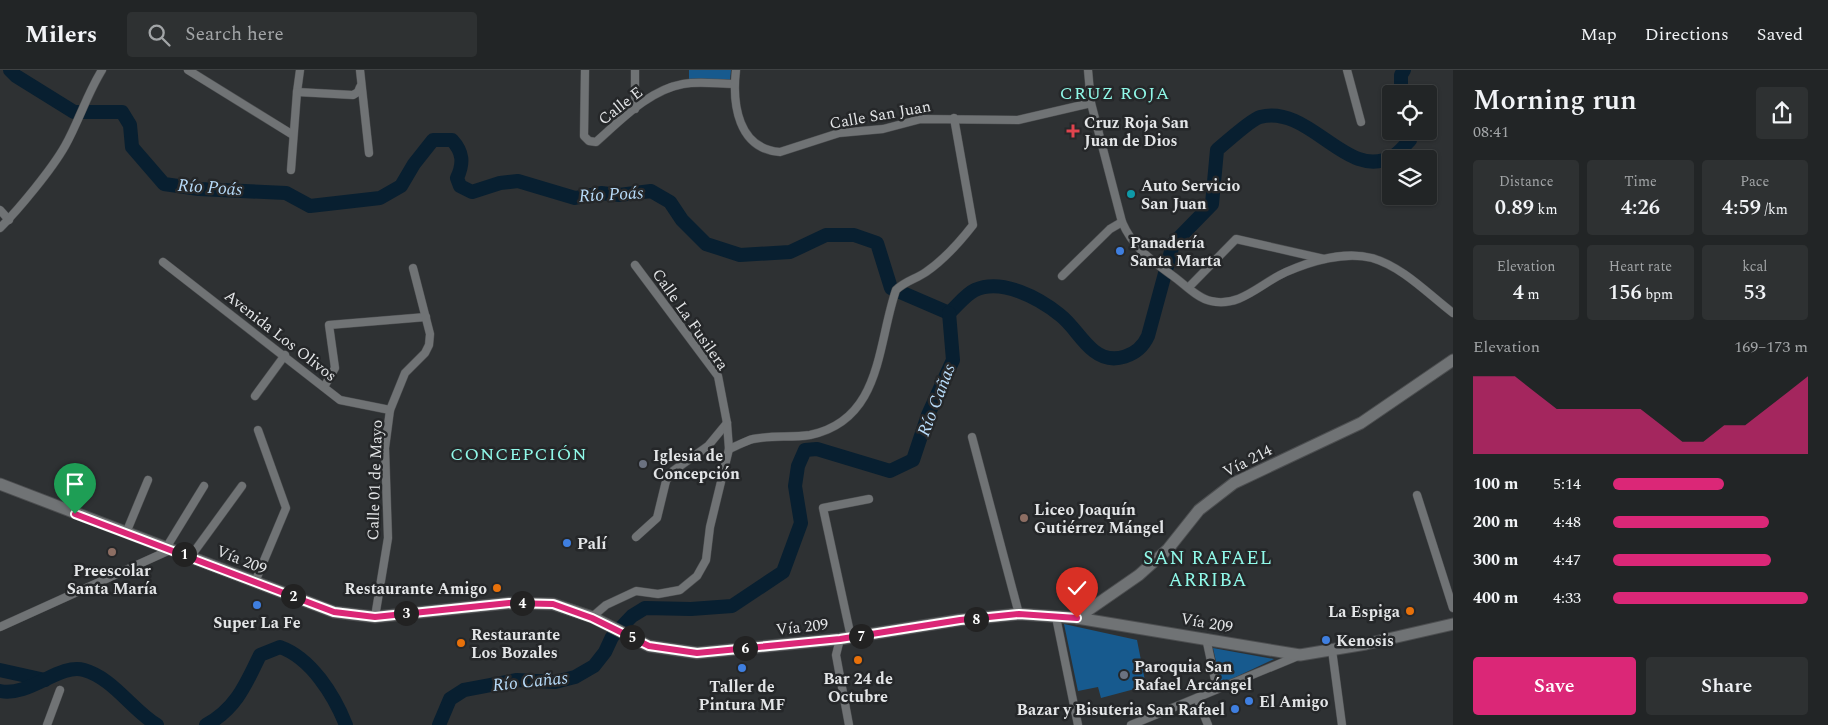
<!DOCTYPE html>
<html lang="en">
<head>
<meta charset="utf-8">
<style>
  body { margin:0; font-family:Spectral,serif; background:#2e3132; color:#f1f3f6; height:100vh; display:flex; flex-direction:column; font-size:19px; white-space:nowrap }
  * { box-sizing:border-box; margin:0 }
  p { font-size:16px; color:#a2a5a7 }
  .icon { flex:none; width:28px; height:28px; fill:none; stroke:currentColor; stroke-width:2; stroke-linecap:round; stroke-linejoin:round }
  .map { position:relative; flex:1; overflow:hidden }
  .panel { display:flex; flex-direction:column; background:#222526; width:375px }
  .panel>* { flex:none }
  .controls { position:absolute; left:1382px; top:15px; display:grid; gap:10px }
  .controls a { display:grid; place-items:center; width:55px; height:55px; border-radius:5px; background:#222526; box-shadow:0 1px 4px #0004,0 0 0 1px #3f4243; font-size:25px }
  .pin { position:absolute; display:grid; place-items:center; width:42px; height:42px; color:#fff; margin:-51px -21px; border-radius:50% 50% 50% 0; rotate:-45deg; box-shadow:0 0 5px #0007 }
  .pin .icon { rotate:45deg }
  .km { position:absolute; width:25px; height:25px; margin:-12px; border-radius:50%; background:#222; color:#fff; font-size:14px; line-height:25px; text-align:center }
  .round { display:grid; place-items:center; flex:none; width:52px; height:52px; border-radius:5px; background:#2e3132 }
  .headline { display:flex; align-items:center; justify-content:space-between; height:85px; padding:0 20px }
  h1 { font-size:28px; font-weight:600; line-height:38px }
  .metrics { display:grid; grid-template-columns:repeat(3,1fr); gap:8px; height:85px; padding:5px 20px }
  .metrics div { display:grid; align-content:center; border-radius:5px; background:#2e3132; text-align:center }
  .metrics b { font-size:21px; font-weight:600 }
  .metrics small { font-size:14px; font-weight:400 }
  .metrics p { font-size:14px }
  .chart { height:140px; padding:10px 20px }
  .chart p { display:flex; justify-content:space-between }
  .chart svg { width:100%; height:90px; margin-top:5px; fill:#db2777; opacity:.7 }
  .button { display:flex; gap:10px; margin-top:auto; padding:10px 20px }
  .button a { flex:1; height:58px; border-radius:5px; background:#db2777; color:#fff; font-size:20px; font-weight:600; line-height:58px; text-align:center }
  .button a+a { background:#2e3132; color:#f1f3f6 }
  ul { padding:0 20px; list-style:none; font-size:16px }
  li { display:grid; grid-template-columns:80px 60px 1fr; align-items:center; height:38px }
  li i { height:12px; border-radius:6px; background:#db2777 }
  header { display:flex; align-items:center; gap:30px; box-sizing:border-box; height:70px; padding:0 25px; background:#222526; border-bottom:1px solid #3f4243 }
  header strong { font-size:24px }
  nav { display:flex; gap:28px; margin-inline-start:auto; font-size:18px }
  .search { width:350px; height:45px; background:#2e3132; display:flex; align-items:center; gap:12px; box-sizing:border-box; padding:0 18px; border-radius:5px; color:#a2a5a7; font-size:19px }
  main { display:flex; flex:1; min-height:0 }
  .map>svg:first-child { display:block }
</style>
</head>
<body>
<header>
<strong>Milers</strong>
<div class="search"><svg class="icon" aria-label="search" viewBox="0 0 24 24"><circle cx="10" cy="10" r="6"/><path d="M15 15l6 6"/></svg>Search here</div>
<nav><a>Map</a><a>Directions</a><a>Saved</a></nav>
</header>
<main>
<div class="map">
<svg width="1453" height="655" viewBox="0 0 1453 655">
  <rect width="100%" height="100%" fill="#2e3133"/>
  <g fill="#175a8e">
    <polygon points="689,0 731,0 730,10 689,9"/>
    <polygon points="1064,554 1137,570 1146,616 1101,628 1098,617 1078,621"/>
    <polygon points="1213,578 1274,589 1221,614"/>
  </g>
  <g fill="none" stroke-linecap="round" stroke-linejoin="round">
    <polyline stroke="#081f30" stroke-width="2.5" points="340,655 344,650"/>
    <g stroke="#081f30" stroke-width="14">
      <path d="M10 0 16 6 74 42H122L130 55 132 77 164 114 199 119 286 123 310 136 380 128 401 116 414 94 433 70H452C463 82 464 93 457 108L460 116 472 122 500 113 518 111 575 128 601 123 619 125 651 121 670 132 682 150 706 174 740 185 790 182 826 165H854L877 173 891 218 949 243"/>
      <polyline points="1401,24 1401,5 1404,0"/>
      <path d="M949 243C957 236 966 224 975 220 1002 208 1039 228 1060 245 1073 255 1081 271 1094 281 1113 296 1139 286 1148 266L1173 174 1212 134 1217 80C1225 73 1252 49 1260 47 1311 34 1347 113 1393 86 1399 83 1405 75 1410 70L1408 61"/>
      <polyline points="0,600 45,610"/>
      <path d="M0 621C30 627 59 593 84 600 113 608 132 640 157 655"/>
      <path d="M206 655C236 639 246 614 260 585L280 577C311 588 334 625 346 655"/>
      <polyline points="439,655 450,629 464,620 517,610 555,612 575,607 594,596 605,582 612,567 632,546 645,538 691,539 732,536 783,502 801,453 795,416 798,396 805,380 817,379 890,401 913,390 928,345 953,290 949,243"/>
    </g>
    <g stroke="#4c4e50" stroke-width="9">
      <g id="minor">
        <polyline points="188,0 293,65"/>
        <polyline points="360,0 369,83"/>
        <path d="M585 0 584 66 589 71 596 72C621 50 649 20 683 14 700 11 718 14 734 14"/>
        <polyline points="635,0 635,39"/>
        <path d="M736 0C732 34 738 79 780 82L839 63 883 59 921 49 1018 50 1091 33"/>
        <path d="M1088 0 1091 33 1122 152C1134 179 1150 189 1173 206 1183 213 1198 229 1211 231 1240 238 1261 213 1286 202 1311 191 1345 181 1372 188 1403 197 1428 224 1453 243"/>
        <polyline points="1347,0 1361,52"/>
        <polyline points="297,22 300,0"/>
        <polyline points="291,100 297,22 353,25 358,22 360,17"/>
        <polyline points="0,140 9,150"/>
        <path d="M0 158C19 139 52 99 65 76 79 51 87 24 102 0"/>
        <polyline points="163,192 340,330 390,340"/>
        <polyline points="1062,206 1110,159 1122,152"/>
        <polyline points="1189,217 1236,169 1324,189"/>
        <polyline points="324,317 335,298 329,255 426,247"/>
        <polyline points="255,326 285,285"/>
        <polyline points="972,367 1019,544"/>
        <path d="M729 379C737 376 745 371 753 369 772 365 791 368 810 365 882 350 877 275 896 220 905 211 916 209 926 202 945 189 959 173 973 155L954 48"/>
        <polyline points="1417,425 1453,538"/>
        <polyline points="126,463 148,410"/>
        <polyline points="636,467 657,448 666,411 673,401 708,376 727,353"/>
        <polyline points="166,478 204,416"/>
        <polyline points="191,486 242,416"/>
        <polyline points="255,512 286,438 258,360"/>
        <polyline points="375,547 388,468 385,378 390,340 405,303 425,283 429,275 430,264 413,198"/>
        <polyline points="592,547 606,535 636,521 658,524 680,520 697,506 706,490 710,457 729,379 727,353 718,306 635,195"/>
        <polyline points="1056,547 1078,655"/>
        <polyline points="0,557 170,480"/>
        <polyline points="851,567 823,438 869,429"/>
        <polyline points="1206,568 1217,619"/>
        <polyline points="840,569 836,585 849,655"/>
        <polyline points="1332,580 1342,655"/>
        <polyline points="1197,628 1208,655"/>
        <polyline points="47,655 60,620"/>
        <polyline points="1131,655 1298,586"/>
      </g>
    </g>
    <g stroke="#4c4e50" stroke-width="13">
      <g id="secondary">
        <polyline points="0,414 334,542 375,547 509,533 553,534 592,547 649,576 697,583 840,569 959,550 1019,544 1077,548 1300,585 1366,574 1453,554"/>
        <polyline points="1077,548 1139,505 1168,479 1199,440 1234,413 1361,353 1453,290"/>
      </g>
    </g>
    <use href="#minor" stroke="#707375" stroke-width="8"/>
    <use href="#secondary" stroke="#707375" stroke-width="11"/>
  </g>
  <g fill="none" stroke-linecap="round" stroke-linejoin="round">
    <g stroke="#fff" stroke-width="10">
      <polyline id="route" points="75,444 334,542 375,547 509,533 553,534 592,548 649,576 697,583 840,569 960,550 1019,544 1077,548"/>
    </g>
    <use href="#route" stroke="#db2777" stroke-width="6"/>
  </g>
  <path fill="#e0444e" stroke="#252729" stroke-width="2" d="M1070.5 53.5h5v5h5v5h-5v5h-5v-5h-5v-5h5z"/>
  <circle fill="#0f9aa8" stroke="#252729" stroke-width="2" cx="1131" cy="124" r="5"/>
  <g fill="#3f7fe0" stroke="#252729" stroke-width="2">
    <circle cx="1120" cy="181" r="5"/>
    <circle cx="567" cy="473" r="5"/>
    <circle cx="257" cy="535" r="5"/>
    <circle cx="1326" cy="570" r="5"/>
    <circle cx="742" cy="598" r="5"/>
    <circle cx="1249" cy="631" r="5"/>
    <circle cx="1235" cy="639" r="5"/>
  </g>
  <g fill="#6b7280" stroke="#252729" stroke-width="2">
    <circle cx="643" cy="394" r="5"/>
    <circle cx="1124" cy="605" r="5"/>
  </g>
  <g fill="#8d6e63" stroke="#252729" stroke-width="2">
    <circle cx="1024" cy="448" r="5"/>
    <circle cx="112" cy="482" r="5"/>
  </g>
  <g fill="#e8710a" stroke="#252729" stroke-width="2">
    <circle cx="497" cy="518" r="5"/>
    <circle cx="1410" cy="541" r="5"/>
    <circle cx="461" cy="573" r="5"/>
    <circle cx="858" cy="590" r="5"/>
  </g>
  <g text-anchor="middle" stroke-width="5" stroke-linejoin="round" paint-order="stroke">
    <g font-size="16" fill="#e3e5e7" stroke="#252729">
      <text transform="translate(620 35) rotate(-38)" y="6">Calle E</text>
      <text transform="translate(880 44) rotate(-10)" y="6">Calle San Juan</text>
      <text transform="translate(691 249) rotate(55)" y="6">Calle La Fusilera</text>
      <text transform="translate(281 265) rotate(38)" y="6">Avenida Los Olivos</text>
      <text transform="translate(1247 390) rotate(-27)" y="6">Vía 214</text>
      <text transform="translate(374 410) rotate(-88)" y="6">Calle 01 de Mayo</text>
      <text transform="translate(242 489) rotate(22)" y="6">Vía 209</text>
      <text transform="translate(1207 552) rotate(10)" y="6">Vía 209</text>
      <text transform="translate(802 556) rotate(-6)" y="6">Vía 209</text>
    </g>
    <g font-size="16" font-weight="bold" fill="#e3e5e7" stroke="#252729" text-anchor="start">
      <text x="1084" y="58">Cruz Roja San<tspan x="1084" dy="18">Juan de Dios</tspan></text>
      <text x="1141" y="121">Auto Servicio<tspan x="1141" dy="18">San Juan</tspan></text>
      <text x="1130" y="178">Panadería<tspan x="1130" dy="18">Santa Marta</tspan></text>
      <text x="653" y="391">Iglesia de<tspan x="653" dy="18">Concepción</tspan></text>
      <text x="1034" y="445">Liceo Joaquín<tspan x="1034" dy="18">Gutiérrez Mángel</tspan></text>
      <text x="577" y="479">Palí</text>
      <text x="112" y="506" text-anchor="middle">Preescolar<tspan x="112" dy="18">Santa María</tspan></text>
      <text x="487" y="524" text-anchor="end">Restaurante Amigo</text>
      <text x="1400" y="547" text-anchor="end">La Espiga</text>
      <text x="257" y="558" text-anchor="middle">Super La Fe</text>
      <text x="471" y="570">Restaurante<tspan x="471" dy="18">Los Bozales</tspan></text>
      <text x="1336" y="576">Kenosis</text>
      <text x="1134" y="602">Paroquia San<tspan x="1134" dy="18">Rafael Arcángel</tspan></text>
      <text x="858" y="614" text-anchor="middle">Bar 24 de<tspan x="858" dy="18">Octubre</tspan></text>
      <text x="742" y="622" text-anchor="middle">Taller de<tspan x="742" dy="18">Pintura MF</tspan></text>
      <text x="1259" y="637">El Amigo</text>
      <text x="1225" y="645" text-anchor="end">Bazar y Bisuteria San Rafael</text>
    </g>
    <g font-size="18" letter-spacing="1" fill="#90f9e9" stroke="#252729">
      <text x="1115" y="29">CRUZ ROJA</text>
      <text x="519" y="390">CONCEPCIÓN</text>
    </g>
    <g font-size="18" font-style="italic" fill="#b7dbf9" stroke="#252729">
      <text transform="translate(210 117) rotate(4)" y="6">Río Poás</text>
      <text transform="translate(611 124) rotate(-3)" y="6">Río Poás</text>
      <text transform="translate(936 330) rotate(-69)" y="6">Río Cañas</text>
      <text transform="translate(530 611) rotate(-6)" y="6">Río Cañas</text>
    </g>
    <g font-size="19" letter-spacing="1" fill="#90f9e9" stroke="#252729">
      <text x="1208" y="494">SAN RAFAEL<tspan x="1208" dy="22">ARRIBA</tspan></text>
    </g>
  </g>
</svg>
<div class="controls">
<a><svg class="icon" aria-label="locate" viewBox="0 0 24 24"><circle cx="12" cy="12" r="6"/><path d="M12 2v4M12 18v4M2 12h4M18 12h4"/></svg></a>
<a><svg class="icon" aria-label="layers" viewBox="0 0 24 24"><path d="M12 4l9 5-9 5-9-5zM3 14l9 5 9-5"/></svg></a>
</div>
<div class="pin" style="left:75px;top:444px;background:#1e9e55"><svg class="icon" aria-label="arrive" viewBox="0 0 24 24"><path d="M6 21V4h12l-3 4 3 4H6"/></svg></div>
<div class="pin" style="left:1077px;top:548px;background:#d93025"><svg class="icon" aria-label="check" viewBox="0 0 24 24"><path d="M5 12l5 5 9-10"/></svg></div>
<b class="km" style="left:184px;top:484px">1</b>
<b class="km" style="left:293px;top:526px">2</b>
<b class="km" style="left:406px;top:543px">3</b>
<b class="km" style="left:522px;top:533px">4</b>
<b class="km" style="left:632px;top:567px">5</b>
<b class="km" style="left:745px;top:578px">6</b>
<b class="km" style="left:861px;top:566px">7</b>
<b class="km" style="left:976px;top:549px">8</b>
</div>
<section class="panel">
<div class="headline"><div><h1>Morning run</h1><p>08:41</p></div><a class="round"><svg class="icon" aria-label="share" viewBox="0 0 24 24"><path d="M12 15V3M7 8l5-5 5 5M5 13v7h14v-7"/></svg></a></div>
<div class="metrics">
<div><p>Distance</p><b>0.89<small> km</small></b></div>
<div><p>Time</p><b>4:26</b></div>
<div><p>Pace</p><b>4:59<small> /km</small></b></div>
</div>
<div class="metrics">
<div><p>Elevation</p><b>4<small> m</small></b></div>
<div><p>Heart rate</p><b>156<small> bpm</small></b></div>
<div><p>kcal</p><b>53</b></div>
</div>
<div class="chart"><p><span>Elevation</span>169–173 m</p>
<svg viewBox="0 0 160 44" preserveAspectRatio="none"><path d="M0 44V6L10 6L20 6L30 14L40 22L50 22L60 22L70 22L80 22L90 30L100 38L110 38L120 30L130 30L140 22L150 14L160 6V44z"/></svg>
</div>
<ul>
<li><b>100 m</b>5:14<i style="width:57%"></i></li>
<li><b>200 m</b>4:48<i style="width:80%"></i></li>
<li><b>300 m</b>4:47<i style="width:81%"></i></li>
<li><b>400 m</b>4:33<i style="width:100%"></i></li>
</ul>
<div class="button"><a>Save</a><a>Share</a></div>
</section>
</main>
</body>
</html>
